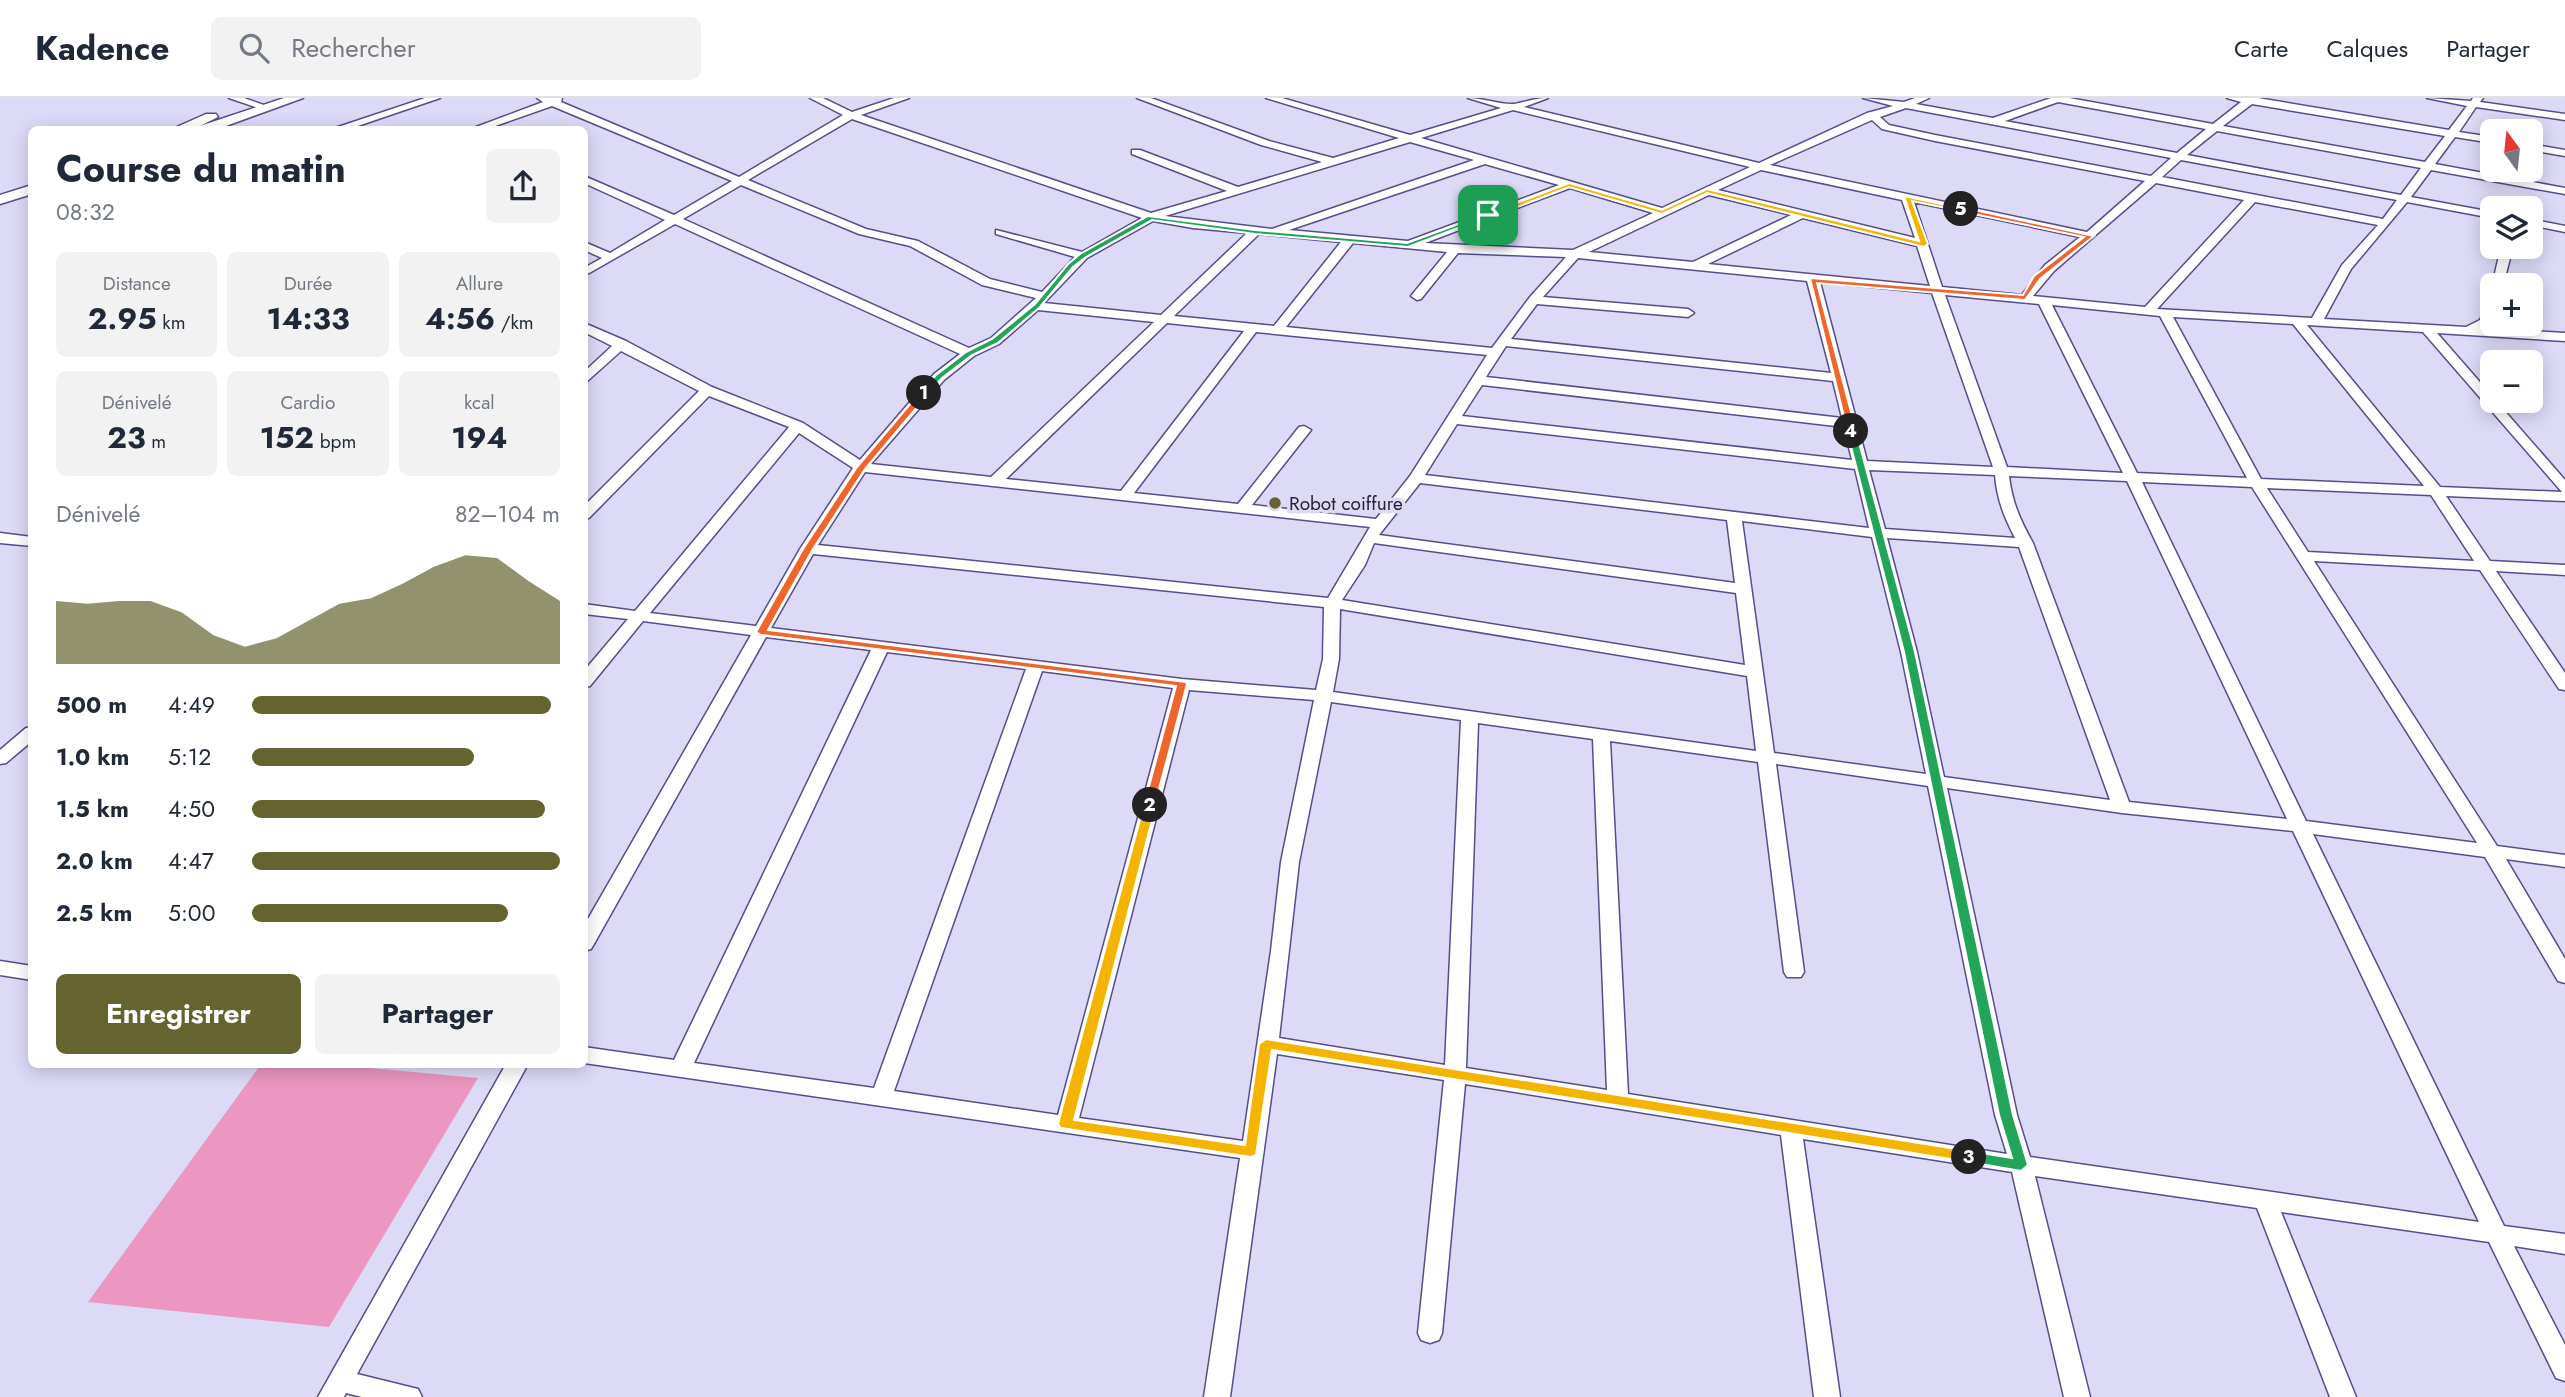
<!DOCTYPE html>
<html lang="fr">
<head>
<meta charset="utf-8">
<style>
  body { margin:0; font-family:Jost,sans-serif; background:#f2f2f3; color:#1f2937; height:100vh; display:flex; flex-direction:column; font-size:26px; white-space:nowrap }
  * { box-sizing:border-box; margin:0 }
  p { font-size:23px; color:#747a83 }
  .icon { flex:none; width:38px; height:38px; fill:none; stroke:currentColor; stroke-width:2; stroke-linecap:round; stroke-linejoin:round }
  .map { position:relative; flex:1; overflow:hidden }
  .sheet { position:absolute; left:28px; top:28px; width:560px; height:942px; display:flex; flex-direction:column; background:#fff; border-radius:10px; box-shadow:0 4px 18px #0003 }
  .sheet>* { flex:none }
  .needle { width:46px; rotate:345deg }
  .tools { position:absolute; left:2480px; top:21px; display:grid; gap:14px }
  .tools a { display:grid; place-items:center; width:63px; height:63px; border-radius:10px; background:#fff; box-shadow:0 4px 18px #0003; font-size:35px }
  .pin { position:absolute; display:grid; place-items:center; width:60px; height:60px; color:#fff; margin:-30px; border-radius:14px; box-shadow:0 4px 10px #0006 }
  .km { position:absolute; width:35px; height:35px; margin:-18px; border-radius:50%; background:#222; color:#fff; font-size:19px; line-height:35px; text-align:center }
  .round { display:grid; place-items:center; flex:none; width:74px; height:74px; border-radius:10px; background:#f2f2f3 }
  .headline { display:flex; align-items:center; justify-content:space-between; height:119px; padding:0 28px }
  h1 { font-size:38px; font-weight:700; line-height:52px }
  .stats { display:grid; grid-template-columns:repeat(3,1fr); gap:10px; height:119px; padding:7px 28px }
  .stats div { display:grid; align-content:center; border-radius:10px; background:#f2f2f3; text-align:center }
  .stats b { font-size:30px; font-weight:700 }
  .stats small { font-size:19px; font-weight:400 }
  .stats p { font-size:19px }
  .chart { height:196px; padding:14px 28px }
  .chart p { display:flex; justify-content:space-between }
  .chart svg { width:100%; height:126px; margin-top:7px; fill:#656431; opacity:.7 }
  .cta { display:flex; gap:14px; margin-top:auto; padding:14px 28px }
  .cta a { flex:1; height:80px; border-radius:10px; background:#656431; color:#fff; font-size:28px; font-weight:700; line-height:80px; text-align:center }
  .cta a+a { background:#f2f2f3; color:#1f2937 }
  ul { padding:0 28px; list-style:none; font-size:23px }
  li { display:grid; grid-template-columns:112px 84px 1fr; align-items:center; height:52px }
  li i { height:18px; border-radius:9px; background:#656431 }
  header { display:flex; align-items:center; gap:42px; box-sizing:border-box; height:98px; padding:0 35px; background:#fff; border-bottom:2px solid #e0e1e3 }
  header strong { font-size:33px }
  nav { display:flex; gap:38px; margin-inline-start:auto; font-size:24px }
  .search { width:490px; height:63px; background:#f2f2f3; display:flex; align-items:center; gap:18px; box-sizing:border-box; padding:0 24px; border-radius:10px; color:#747a83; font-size:26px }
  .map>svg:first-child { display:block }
</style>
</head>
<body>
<header>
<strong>Kadence</strong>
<div class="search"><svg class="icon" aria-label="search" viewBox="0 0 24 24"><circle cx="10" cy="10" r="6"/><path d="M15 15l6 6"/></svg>Rechercher</div>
<nav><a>Carte</a><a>Calques</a><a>Partager</a></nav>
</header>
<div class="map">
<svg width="2565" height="1299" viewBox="0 0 2565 1299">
  <rect width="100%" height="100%" fill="#dcdaf7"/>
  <polygon fill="#eb97c1" points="261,966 327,966 478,980 329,1229 88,1204"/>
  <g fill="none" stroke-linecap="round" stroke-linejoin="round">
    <g stroke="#564d8b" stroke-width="3">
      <g id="minor">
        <polygon points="229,0 244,0 272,10 267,13"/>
        <polygon points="425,0 440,0 346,32 329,32"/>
        <path d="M537 0H562L561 4 739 79 843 17 810 0H823L852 14 894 0H909L861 17 1151 115 1227 93 1132 56V52H1140L1238 89 1322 64 1261 47 1137 0H1151L1269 43 1333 60 1399 40 1266 0H1282L1410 37 1501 10 1468 0C1482 0 1503 7 1514 6 1526 4 1535 0 1548 0L1524 9 1759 65 1867 15 1893 8 1863 0 1904 4 1915 0H1929L1916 6 1993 20 2051 0H2069L2213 26 2241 4 2227 0H2258L2449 32 2467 8 2427 0 2471 3 2473 0H2483L2480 4 2565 16V22L2476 9 2459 34 2492 39V45L2455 39 2435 66 2565 90V96L2431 72 2411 99 2492 114V120L2407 104 2351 171 2324 221 2466 229 2480 222 2488 206 2492 205V223L2485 230 2565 235V243L2437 235 2492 298V303H2496L2565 382V403L2446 398 2490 463 2565 467V477L2496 473 2565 575V592L2559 591 2480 472 2314 463 2497 748 2565 757V769L2506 761 2565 861V885L2558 883 2485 759 2313 736 2504 1128 2565 1136V1156L2514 1148 2565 1247V1283L2556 1280 2489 1144 2281 1114 2356 1299H2330L2257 1110 2035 1078 2090 1299H2064L2012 1074 1803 1041 1840 1299H1814L1781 1037 1465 986 1442 1235 1439 1242 1430 1245 1421 1242 1418 1235 1444 982 1277 956 1230 1299H1204L1240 1060 584 965V949L674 962 871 552 766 539 594 846 591 851 584 853V828L751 537 643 523 590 588 584 589V573L628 521 584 516V506L635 513 789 329 709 298 589 420 584 421V408L699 293 621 253 584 286V274L612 248 584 234V225L626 243 712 289 803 325 860 362 934 276 960 256 675 126 584 178V170L602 160 584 152V144L610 155 665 122 584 85V78L674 117 732 83 552 8 484 32H468L543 4ZM2058 4 2206 31 2177 55 2005 23ZM2252 6 2445 38 2425 64 2223 28ZM1906 10 2171 60 2151 78 1935 37 1889 27 1880 19ZM1513 12 1750 69 1662 110 1421 40ZM852 21 1142 120 1082 154 996 132V136L1075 159 1042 194 990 181 918 143 866 131 748 82ZM1872 22 1882 31 1935 43 2145 83 2087 134 1770 67ZM2217 33 2421 70 2401 97 2187 57ZM1410 44 1474 62 1272 131 1165 118ZM2181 62 2397 102 2383 121 2162 79ZM1485 66 1559 87 1408 143 1289 132ZM1761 72 1902 102 1915 140 1718 92ZM2156 85 2244 102 2145 209 2033 198 2054 173ZM741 87 859 136 910 148 982 187 1036 200 991 240 969 250 683 121ZM1570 90 1653 115 1573 152 1425 145ZM1709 97 1791 117 1693 164 1589 154ZM1914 104 2080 139 2045 167 2022 197 1942 189ZM2255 104 2378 127 2342 167 2312 220 2157 211ZM1803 120 1917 148 1930 188 1708 166ZM1153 123 1193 130 1247 135 1161 217 1044 205 1087 160ZM1259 136 1341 144 1274 228 1174 218ZM1353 145 1447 154 1411 198 1417 202 1421 201 1458 155 1566 159 1530 199 1492 250 1286 229ZM1578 160 1807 183 1831 275 1511 241 1537 206 1688 219 1694 215 1688 211 1543 199ZM1820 184 1932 195 1993 369 1867 363ZM1945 197 2039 206 2123 375 2007 369ZM2052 207 2160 218 2247 380 2137 375ZM1038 212 1154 224 991 379 871 366 944 282 974 258 999 246ZM2173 219 2293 226 2424 388 2261 381ZM1167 225 1244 233 1121 393 1006 381ZM2307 227 2423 234 2562 394 2440 389ZM1256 234 1487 257 1410 378 1376 421 1252 407 1311 332 1304 328 1299 329 1238 406 1134 395ZM1506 248 1833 283 1842 320 1486 279ZM1482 287 1844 329 1852 362 1462 318ZM1457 326 1855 371 1869 430 1425 377ZM799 335 853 370 800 451 756 528 650 515ZM1869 372 1995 377C1997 401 2004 419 2015 440L1885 431ZM865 374 1370 429 1328 500 818 447ZM2009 378 2127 383 2287 721 2129 704 2033 445C2020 422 2012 404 2009 378ZM2142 384 2252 389 2477 745 2306 723ZM1420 385 1727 422 1735 485 1379 437ZM2267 390 2431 397 2474 463 2308 454ZM1742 423 1872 439 1901 554 1926 676 1774 655ZM1887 440 2019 449 2110 702 1944 679 1917 554ZM1374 445 1736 495 1745 567 1342 502 1365 467ZM813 456 1324 509 1323 561 1316 592 1182 581 771 530ZM1340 511 1747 578 1756 653 1333 594 1339 561ZM887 554 1026 571 874 990 694 965ZM1042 573 1173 590 1058 1017 894 993ZM1189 592 1314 602 1281 764 1271 853 1243 1043 1079 1020ZM1331 604 1461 622 1445 967 1279 940 1299 764ZM1478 625 1593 641 1607 992 1466 970ZM1610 643 1758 664 1784 874 1787 879H1801L1804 874 1776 666 1928 688 1995 1017 2007 1056 1628 996ZM1947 690 2122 715 2293 733 2479 1124 2030 1059 2017 1017Z"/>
        <polygon points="2530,46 2565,52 2565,58 2530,52"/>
        <polygon points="2530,121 2565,128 2565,134 2530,127"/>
        <polygon points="2501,149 2513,149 2503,187 2492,188"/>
        <polygon points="0,435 32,439 32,448 0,445"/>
        <polygon points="32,629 32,643 6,665 0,666 0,652 26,630"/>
        <polygon points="0,863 32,868 32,882 0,877"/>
        <polygon points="506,966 528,966 357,1276 418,1291 422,1299 362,1299 346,1295 344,1299 318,1299"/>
      </g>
    </g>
    <g stroke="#564d8b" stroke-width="3">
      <g id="major">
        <polygon points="284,0 303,0 215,32 170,32 206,16 216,16 218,19 200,28"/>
        <polygon points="32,87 32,96 0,106 0,97"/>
      </g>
    </g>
    <use href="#minor" fill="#fff" fill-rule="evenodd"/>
    <use href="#major" fill="#fff" fill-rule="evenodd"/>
  </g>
  <polygon fill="#22a559" stroke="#fff" stroke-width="2" points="1486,116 1492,117 1408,149 1255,136 1152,122 1086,159 1073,169 1040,209 998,245 972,257 942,280 927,297 920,295 936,277 966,254 992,241 1035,206 1068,166 1080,156 1148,118 1255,132 1407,145"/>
  <polygon fill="#f0652b" stroke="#fff" stroke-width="2" points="921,293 929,295 865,371 813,451 768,532 1186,584 1187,586 1154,710 1150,711 1144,707 1176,588 761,537 756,534 803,451 857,369"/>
  <polygon fill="#f5b400" stroke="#fff" stroke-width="2" points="1150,704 1156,707 1074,1022 1245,1047 1259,946 1266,941 1969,1053 1976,1059 1969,1064 1272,952 1256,1057 1251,1059 1061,1030 1058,1026 1144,707"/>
  <polygon fill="#22a559" stroke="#fff" stroke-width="2" points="1851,331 1856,333 1915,554 2013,1017 2028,1067 2021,1073 1969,1064 1961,1059 1969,1053 2012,1060 1999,1017 1904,554 1847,333"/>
  <polygon fill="#f0652b" stroke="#fff" stroke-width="2" points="1961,109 2094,138 2040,181 2025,202 1817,185 1856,333 1848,335 1810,180 2023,197 2034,178 2084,139 1959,113"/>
  <polygon fill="#f5b400" stroke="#fff" stroke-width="2" points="1569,85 1662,112 1707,91 1919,143 1904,98 1965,111 1961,113 1912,103 1928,146 1924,149 1707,95 1662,116 1569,89 1491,119 1485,117"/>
  <circle fill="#656431" stroke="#dcdaf7" stroke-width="2.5" cx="1275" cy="405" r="7"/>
  <g text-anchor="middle" stroke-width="7" stroke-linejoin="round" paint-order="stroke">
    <g font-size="19" fill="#25213c" stroke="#dcdaf7" text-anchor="start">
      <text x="1289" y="412">Robot coiffure</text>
    </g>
  </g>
</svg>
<div class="tools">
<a><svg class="needle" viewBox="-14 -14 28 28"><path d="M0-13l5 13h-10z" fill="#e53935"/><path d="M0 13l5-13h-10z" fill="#747a83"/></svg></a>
<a><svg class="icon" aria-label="layers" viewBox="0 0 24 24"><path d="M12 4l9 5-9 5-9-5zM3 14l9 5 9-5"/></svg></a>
<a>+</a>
<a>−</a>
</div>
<div class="pin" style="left:1488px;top:117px;background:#1e9e55"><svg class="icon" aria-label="arrive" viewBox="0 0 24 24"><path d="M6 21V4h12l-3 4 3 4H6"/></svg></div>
<b class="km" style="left:924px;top:295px">1</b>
<b class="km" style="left:1150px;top:707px">2</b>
<b class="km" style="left:1969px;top:1059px">3</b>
<b class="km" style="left:1851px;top:333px">4</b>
<b class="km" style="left:1961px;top:111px">5</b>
<section class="sheet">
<div class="headline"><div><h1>Course du matin</h1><p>08:32</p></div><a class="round"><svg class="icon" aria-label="share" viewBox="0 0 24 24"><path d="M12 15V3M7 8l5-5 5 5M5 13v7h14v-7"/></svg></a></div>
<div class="stats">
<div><p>Distance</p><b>2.95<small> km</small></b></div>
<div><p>Durée</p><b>14:33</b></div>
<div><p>Allure</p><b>4:56<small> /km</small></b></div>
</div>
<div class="stats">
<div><p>Dénivelé</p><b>23<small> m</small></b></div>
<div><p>Cardio</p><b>152<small> bpm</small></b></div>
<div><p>kcal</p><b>194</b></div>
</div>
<div class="chart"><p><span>Dénivelé</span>82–104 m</p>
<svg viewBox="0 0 160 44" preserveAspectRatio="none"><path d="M0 44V22L10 23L20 22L30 22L40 26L50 34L60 38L70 35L80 29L90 23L100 21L110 16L120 10L130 6L140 7L150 15L160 22V44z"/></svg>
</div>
<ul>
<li><b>500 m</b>4:49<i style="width:97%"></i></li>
<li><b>1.0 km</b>5:12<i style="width:72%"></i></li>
<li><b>1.5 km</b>4:50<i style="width:95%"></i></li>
<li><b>2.0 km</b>4:47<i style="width:100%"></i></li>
<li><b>2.5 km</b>5:00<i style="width:83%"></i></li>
</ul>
<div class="cta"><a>Enregistrer</a><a>Partager</a></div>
</section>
</div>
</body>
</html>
